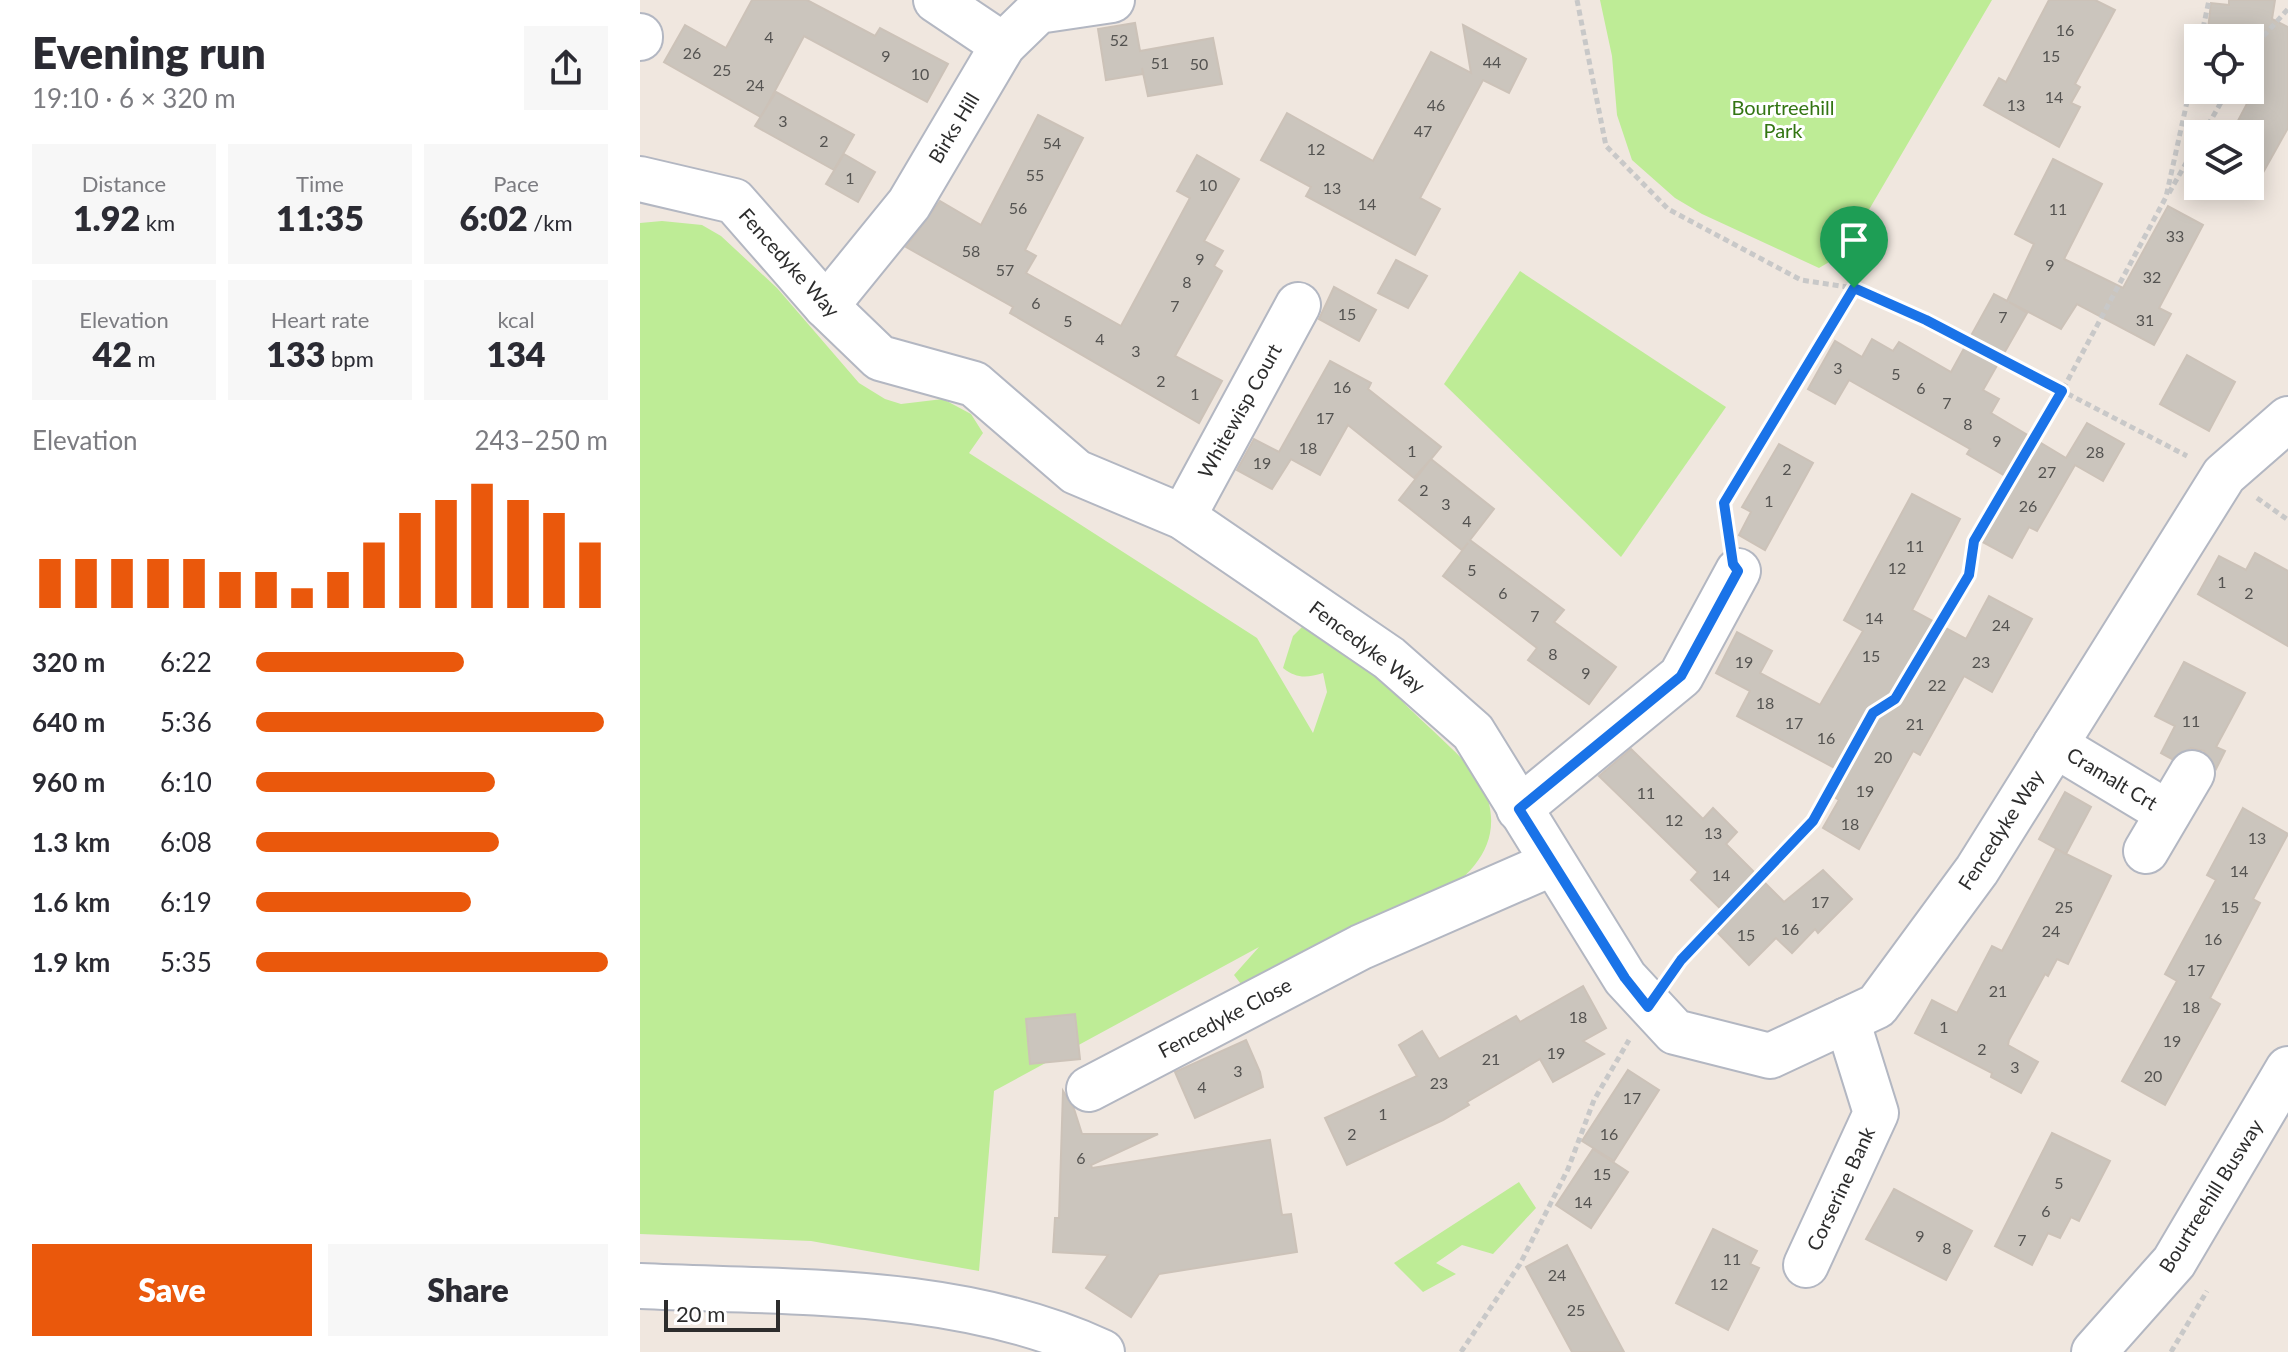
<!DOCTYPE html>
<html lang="en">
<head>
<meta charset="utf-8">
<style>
  body { margin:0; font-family:Lato,sans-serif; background:#f7f7f7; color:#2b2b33; height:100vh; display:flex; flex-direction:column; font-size:30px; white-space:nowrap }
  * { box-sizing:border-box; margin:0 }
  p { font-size:26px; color:#7c7c81 }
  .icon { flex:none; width:44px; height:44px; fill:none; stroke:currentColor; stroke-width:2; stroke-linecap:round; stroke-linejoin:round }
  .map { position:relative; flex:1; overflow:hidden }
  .details { display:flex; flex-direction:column; background:#fff; width:640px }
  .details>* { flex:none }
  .fabs { position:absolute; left:1544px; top:24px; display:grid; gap:16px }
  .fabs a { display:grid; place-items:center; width:80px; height:80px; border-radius:0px; background:#fff; box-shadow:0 4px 20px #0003; font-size:40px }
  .scale { position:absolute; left:24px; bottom:20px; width:116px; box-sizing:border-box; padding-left:8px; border:4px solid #2d2d2d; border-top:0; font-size:22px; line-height:28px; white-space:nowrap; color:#2d2d2d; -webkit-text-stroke:6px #fff; paint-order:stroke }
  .pin { position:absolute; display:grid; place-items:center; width:68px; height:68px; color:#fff; margin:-82px -34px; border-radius:50% 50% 50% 0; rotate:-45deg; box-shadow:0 0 8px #0007 }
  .pin .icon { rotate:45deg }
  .round { display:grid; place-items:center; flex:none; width:84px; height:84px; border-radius:0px; background:#f7f7f7 }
  .summary { display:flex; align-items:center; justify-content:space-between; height:136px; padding:0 32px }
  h1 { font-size:44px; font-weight:800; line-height:60px }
  .metrics { display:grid; grid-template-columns:repeat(3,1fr); gap:12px; height:136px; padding:8px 32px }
  .metrics div { display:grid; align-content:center; border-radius:0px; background:#f7f7f7; text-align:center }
  .metrics b { font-size:34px; font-weight:800 }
  .metrics small { font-size:22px; font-weight:400 }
  .metrics p { font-size:22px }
  .chart { height:224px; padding:16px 32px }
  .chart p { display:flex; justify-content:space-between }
  .chart svg { width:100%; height:144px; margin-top:8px; stroke:#ea580c; stroke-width:6 }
  .button { display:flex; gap:16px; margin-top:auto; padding:16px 32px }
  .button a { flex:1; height:92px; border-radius:0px; background:#ea580c; color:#fff; font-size:32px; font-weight:800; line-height:92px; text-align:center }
  .button a+a { background:#f7f7f7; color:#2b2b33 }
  ul { padding:0 32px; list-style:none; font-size:26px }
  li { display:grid; grid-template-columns:128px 96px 1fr; align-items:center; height:60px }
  li i { height:20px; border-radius:10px; background:#ea580c }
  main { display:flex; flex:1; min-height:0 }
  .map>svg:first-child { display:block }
</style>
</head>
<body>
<main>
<section class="details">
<div class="summary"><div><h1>Evening run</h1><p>19:10 · 6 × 320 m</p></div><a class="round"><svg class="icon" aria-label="share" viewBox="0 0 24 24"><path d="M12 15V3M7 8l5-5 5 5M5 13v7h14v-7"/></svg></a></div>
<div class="metrics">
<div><p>Distance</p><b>1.92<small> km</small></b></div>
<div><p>Time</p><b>11:35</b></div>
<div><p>Pace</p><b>6:02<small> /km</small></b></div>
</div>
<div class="metrics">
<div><p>Elevation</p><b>42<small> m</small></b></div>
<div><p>Heart rate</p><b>133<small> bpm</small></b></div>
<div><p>kcal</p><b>134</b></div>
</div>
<div class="chart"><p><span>Elevation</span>243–250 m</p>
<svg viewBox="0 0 160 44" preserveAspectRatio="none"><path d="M5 44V29M15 44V29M25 44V29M35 44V29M45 44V29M55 44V33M65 44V33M75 44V38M85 44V33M95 44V24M105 44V15M115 44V11M125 44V6M135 44V11M145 44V15M155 44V24"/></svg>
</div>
<ul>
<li><b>320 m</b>6:22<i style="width:59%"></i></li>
<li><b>640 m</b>5:36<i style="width:99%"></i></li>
<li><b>960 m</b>6:10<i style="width:68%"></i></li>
<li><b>1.3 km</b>6:08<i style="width:69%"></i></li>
<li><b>1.6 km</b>6:19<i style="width:61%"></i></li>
<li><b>1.9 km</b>5:35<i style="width:100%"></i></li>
</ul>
<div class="button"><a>Save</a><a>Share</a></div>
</section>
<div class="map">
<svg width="1648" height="1352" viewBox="0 0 1648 1352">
  <rect width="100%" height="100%" fill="#f0e7df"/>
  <g fill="#beec96">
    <polygon points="960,0 1352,0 1203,254 1179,268 1062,214 1035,198 992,160 977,115 972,56"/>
    <path d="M22 221 62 225 81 236 137 288 219 383 245 399 261 404 303 399 331 414 343 433 329 453 617 638 673 733 687 692 683 673C667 678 657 679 643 668L653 636 663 626 677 629 754 688 764 703C781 721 831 763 841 782 888 877 760 915 696 946L678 943 651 967 604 988 594 975 619 947 354 1091 339 1271 171 1241 0 1234V223Z"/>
    <polygon points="880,271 1086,407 981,557 804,384"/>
    <polygon points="879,1182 896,1208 853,1254 822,1245 796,1263 816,1274 783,1292 754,1263"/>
  </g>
  <g fill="#cbc5bd" stroke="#ccc2b8" stroke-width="2">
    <polygon points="112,0 167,0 235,36 240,28 308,64 287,102 164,36 121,117 24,62 45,25 86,48"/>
    <polygon points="1409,0 1455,0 1475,10 1435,84 1440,87 1431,103 1440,107 1419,147 1344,105 1359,78 1366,82"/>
    <polygon points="1589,0 1635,0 1632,19 1648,27 1648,128 1610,196 1610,134 1591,134 1610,98 1610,38 1567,38 1571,3 1589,5"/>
    <polygon points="495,23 500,51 573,38 582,84 508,96 502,68 503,74 466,80 458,29"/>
    <polygon points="823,25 886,59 869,93 843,80 780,198 800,209 775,255 666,196 671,187 621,160 647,113 733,161 791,52 831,73"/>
    <polygon points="136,92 214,135 194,170 115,126"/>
    <polygon points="398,115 443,138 385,250 396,256 386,273 481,326 550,198 537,191 557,155 599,179 564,241 583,251 574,266 582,271 535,356 582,381 559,423 370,313 373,307 266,247 300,201 341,225"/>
    <polygon points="204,154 235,172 218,202 186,184"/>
    <polygon points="1413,159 1462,184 1424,259 1483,288 1528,206 1563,225 1519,308 1531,314 1514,345 1437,304 1421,329 1369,302 1387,313 1343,390 1359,399 1351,413 1426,458 1447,423 1484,444 1463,481 1435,465 1397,531 1389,527 1372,558 1339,540 1372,480 1327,454 1330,449 1209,380 1195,404 1168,389 1195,341 1222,357 1232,339 1253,351 1259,342 1311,372 1354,294 1367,301 1394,244 1375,234"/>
    <polygon points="756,260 787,276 768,308 738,293"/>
    <polygon points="694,287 736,310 719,341 679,319"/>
    <polygon points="1547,355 1595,382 1569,431 1520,404"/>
    <polygon points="690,361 731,383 728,389 801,447 791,459 854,509 830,540 924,610 914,622 976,667 949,704 888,660 897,648 803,576 828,543 822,550 759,500 791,459 774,478 708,425 680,475 651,459 632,489 597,470 614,439 639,452"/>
    <polygon points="1139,444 1173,463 1125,550 1099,535 1111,512 1102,507"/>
    <polygon points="1272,494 1320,519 1272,610 1326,639 1349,596 1392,619 1352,692 1324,676 1280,755 1273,751 1219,849 1183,828 1199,800 1194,797 1206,774 1097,716 1110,691 1076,673 1097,632 1132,651 1120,673 1180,705 1223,631 1204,620"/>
    <polygon points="1615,553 1648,571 1648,646 1558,594 1579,556 1606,570"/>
    <polygon points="1544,662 1605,693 1576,747 1585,751 1576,769 1564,751 1551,748 1532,759 1521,753 1535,726 1515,716"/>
    <polygon points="991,749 1063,819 1073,808 1097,832 1086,844 1144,902 1183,870 1212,899 1178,933 1175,929 1152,953 1136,938 1109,965 1076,931 1090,918 1051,880 1058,872 959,776"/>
    <polygon points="1425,792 1451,807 1426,854 1399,839"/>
    <polygon points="1603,808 1648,834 1613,899 1620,903 1570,998 1580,1004 1525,1105 1482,1081 1537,981 1525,974 1576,880 1567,875"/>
    <polygon points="1416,849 1471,876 1428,964 1417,959 1408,976 1405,974 1369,1040 1368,1045 1398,1062 1381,1093 1351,1077 1352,1073 1275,1033 1292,1000 1317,1013 1352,946 1362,951"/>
    <polygon points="943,986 966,1028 943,1041 964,1054 913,1082 900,1059 827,1102 829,1105 803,1120 707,1165 685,1118 777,1076 759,1045 782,1031 799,1059 876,1016 880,1022"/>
    <polygon points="435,1014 440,1059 390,1064 386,1019"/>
    <polygon points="606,1040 620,1072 623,1087 555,1118 535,1072"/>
    <polygon points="988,1070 1019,1090 974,1161 942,1141"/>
    <polygon points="423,1091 434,1109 442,1134 518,1134 451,1165 452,1168 630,1140 642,1215 651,1214 657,1252 519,1274 491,1317 446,1288 468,1255 413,1252 415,1218 419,1218"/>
    <polygon points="1412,1133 1470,1161 1439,1221 1431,1217 1420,1238 1408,1233 1392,1265 1355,1246"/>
    <polygon points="953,1149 988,1172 951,1228 916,1205"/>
    <polygon points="1254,1189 1332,1231 1306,1280 1226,1239"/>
    <polygon points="1073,1229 1117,1251 1110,1264 1119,1268 1088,1330 1036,1303"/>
    <polygon points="927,1245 964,1315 984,1352 932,1352 886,1267"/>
  </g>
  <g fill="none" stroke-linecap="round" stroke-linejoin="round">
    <g stroke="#b3b7c2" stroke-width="48">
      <g id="minor">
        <polyline points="296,0 363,45"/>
        <polyline points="0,36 0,38"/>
        <polyline points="0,179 94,201 186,306 240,358 334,384 436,472 543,517 749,658 833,732 985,978 1035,1032 1130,1056 1237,1006 1337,870 1584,475 1648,419"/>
        <polyline points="186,306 269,204 363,45 398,11 472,0"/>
        <polyline points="543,517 658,305"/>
        <polyline points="1415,745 1528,813"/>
        <polyline points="879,809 1041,676 1098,571"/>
        <polyline points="1506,851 1552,773"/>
        <polyline points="449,1089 721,947 913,863"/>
        <polyline points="1166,1265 1236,1113 1207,1020"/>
        <path d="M0 1286C155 1293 319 1286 462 1352"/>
        <polyline points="1454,1352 1534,1262 1648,1069"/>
      </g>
    </g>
    <g stroke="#c8c8c8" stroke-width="5" stroke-dasharray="6 4" stroke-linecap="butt">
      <polyline points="937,0 966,146 1028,209 1161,280 1214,288 1286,320 1547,456"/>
      <polyline points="1561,38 1569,0"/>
      <polyline points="1610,51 1648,9"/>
      <polyline points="1563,134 1588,90"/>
      <polyline points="1529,193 1558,142"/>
      <polyline points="1617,498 1648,520"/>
      <polyline points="1088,531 1084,503 1214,288"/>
      <polyline points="1033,971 1173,821 1233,713 1255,699 1329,575 1334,541 1422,391 1526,197 1558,52"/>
      <polyline points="821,1352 880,1264 928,1169 954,1100 989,1040"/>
      <polyline points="1531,1352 1567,1291"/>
    </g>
    <use href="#minor" stroke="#fff" stroke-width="44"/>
  </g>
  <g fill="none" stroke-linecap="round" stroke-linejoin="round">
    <g stroke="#fff" stroke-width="16">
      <polygon id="route" points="1214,288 1286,320 1422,391 1334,541 1329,575 1255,699 1233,713 1173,821 1041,960 1008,1007 985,978 879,809 1041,676 1098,571 1093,564 1084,503"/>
    </g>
    <use href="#route" stroke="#1a73e8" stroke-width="10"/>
  </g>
  <g text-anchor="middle" stroke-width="6" stroke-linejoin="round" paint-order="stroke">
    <g font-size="16" fill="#545351">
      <text x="1425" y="36">16</text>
      <text x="129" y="43">4</text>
      <text x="479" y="46">52</text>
      <text x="52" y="59">26</text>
      <text x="246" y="62">9</text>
      <text x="1411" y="62">15</text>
      <text x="852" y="68">44</text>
      <text x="520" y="69">51</text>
      <text x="559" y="70">50</text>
      <text x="82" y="76">25</text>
      <text x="280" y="80">10</text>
      <text x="115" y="91">24</text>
      <text x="1414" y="103">14</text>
      <text x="796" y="111">46</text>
      <text x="1376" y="111">13</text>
      <text x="143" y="127">3</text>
      <text x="783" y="137">47</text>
      <text x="184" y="147">2</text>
      <text x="412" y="149">54</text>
      <text x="676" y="155">12</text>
      <text x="395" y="181">55</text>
      <text x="210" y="184">1</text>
      <text x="568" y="191">10</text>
      <text x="692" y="194">13</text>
      <text x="727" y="210">14</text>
      <text x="378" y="214">56</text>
      <text x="1418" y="215">11</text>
      <text x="1535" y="242">33</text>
      <text x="331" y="257">58</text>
      <text x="560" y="265">9</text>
      <text x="1410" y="271">9</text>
      <text x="365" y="276">57</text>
      <text x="1512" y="283">32</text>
      <text x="547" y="288">8</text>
      <text x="396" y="309">6</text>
      <text x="535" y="312">7</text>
      <text x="707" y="320">15</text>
      <text x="1363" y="323">7</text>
      <text x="1505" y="326">31</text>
      <text x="428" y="327">5</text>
      <text x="460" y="345">4</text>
      <text x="496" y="357">3</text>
      <text x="1198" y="374">3</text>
      <text x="1256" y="380">5</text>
      <text x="521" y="387">2</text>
      <text x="702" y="393">16</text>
      <text x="1281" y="394">6</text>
      <text x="555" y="400">1</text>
      <text x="1307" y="409">7</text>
      <text x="685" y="424">17</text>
      <text x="1328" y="430">8</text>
      <text x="1357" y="447">9</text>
      <text x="668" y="454">18</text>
      <text x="772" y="457">1</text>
      <text x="1455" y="458">28</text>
      <text x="622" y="469">19</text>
      <text x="1147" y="475">2</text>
      <text x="1407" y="478">27</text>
      <text x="784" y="496">2</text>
      <text x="1129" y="507">1</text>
      <text x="806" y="510">3</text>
      <text x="1388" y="512">26</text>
      <text x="827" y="527">4</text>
      <text x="1275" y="552">11</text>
      <text x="1257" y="574">12</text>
      <text x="832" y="576">5</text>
      <text x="1582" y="588">1</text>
      <text x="863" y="599">6</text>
      <text x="1609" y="599">2</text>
      <text x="895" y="622">7</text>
      <text x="1234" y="624">14</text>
      <text x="1361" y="631">24</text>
      <text x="913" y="660">8</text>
      <text x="1231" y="662">15</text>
      <text x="1104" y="668">19</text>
      <text x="1341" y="668">23</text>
      <text x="946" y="679">9</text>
      <text x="1297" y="691">22</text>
      <text x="1125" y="709">18</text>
      <text x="1551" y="727">11</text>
      <text x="1154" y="729">17</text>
      <text x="1275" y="730">21</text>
      <text x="1186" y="744">16</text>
      <text x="1243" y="763">20</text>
      <text x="1225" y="797">19</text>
      <text x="1006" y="799">11</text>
      <text x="1034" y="826">12</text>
      <text x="1210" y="830">18</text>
      <text x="1073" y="839">13</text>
      <text x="1617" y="844">13</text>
      <text x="1599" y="877">14</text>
      <text x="1081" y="881">14</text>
      <text x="1180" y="908">17</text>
      <text x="1424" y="913">25</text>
      <text x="1590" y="913">15</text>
      <text x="1150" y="935">16</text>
      <text x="1411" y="937">24</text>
      <text x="1106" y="941">15</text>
      <text x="1573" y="945">16</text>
      <text x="1556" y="976">17</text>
      <text x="1358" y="997">21</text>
      <text x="1551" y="1013">18</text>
      <text x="938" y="1023">18</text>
      <text x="1304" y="1033">1</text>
      <text x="1532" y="1047">19</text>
      <text x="1342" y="1055">2</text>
      <text x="916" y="1059">19</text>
      <text x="851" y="1065">21</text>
      <text x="1375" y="1073">3</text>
      <text x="598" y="1077">3</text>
      <text x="1513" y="1082">20</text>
      <text x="799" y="1089">23</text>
      <text x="562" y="1093">4</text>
      <text x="992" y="1104">17</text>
      <text x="743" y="1120">1</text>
      <text x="712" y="1140">2</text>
      <text x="969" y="1140">16</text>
      <text x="441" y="1164">6</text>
      <text x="962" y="1180">15</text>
      <text x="1419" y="1189">5</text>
      <text x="943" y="1208">14</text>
      <text x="1406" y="1217">6</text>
      <text x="1280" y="1242">9</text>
      <text x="1382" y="1246">7</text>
      <text x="1307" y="1254">8</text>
      <text x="1092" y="1265">11</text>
      <text x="917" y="1281">24</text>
      <text x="1079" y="1290">12</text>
      <text x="936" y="1316">25</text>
    </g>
    <g font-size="20" fill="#337513" stroke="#fff">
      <text x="1143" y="115">Bourtreehill<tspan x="1143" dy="23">Park</tspan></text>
    </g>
    <g font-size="20" fill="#2d2d2d" stroke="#fff">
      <text transform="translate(314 128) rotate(-59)" y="7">Birks Hill</text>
      <text transform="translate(149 263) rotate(48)" y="7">Fencedyke Way</text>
      <text transform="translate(600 411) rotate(-61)" y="7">Whitewisp Court</text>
      <text transform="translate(727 647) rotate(37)" y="7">Fencedyke Way</text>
      <text transform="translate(1472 779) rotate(31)" y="7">Cramalt Crt</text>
      <text transform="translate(1361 830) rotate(-57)" y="7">Fencedyke Way</text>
      <text transform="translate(585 1018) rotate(-28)" y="7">Fencedyke Close</text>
      <text transform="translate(1201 1189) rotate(-65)" y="7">Corserine Bank</text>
      <text transform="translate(1571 1196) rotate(-58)" y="7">Bourtreehill Busway</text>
    </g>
  </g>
</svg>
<div class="fabs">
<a><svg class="icon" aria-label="locate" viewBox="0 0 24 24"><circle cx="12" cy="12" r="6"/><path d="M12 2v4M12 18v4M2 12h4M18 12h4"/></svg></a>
<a><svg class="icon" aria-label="layers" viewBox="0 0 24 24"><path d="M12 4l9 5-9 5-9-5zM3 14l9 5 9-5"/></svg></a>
</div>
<div class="scale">20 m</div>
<div class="pin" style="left:1214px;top:288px;background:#1e9e55"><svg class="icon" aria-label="arrive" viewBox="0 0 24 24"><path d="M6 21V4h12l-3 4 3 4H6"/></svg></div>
</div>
</main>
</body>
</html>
